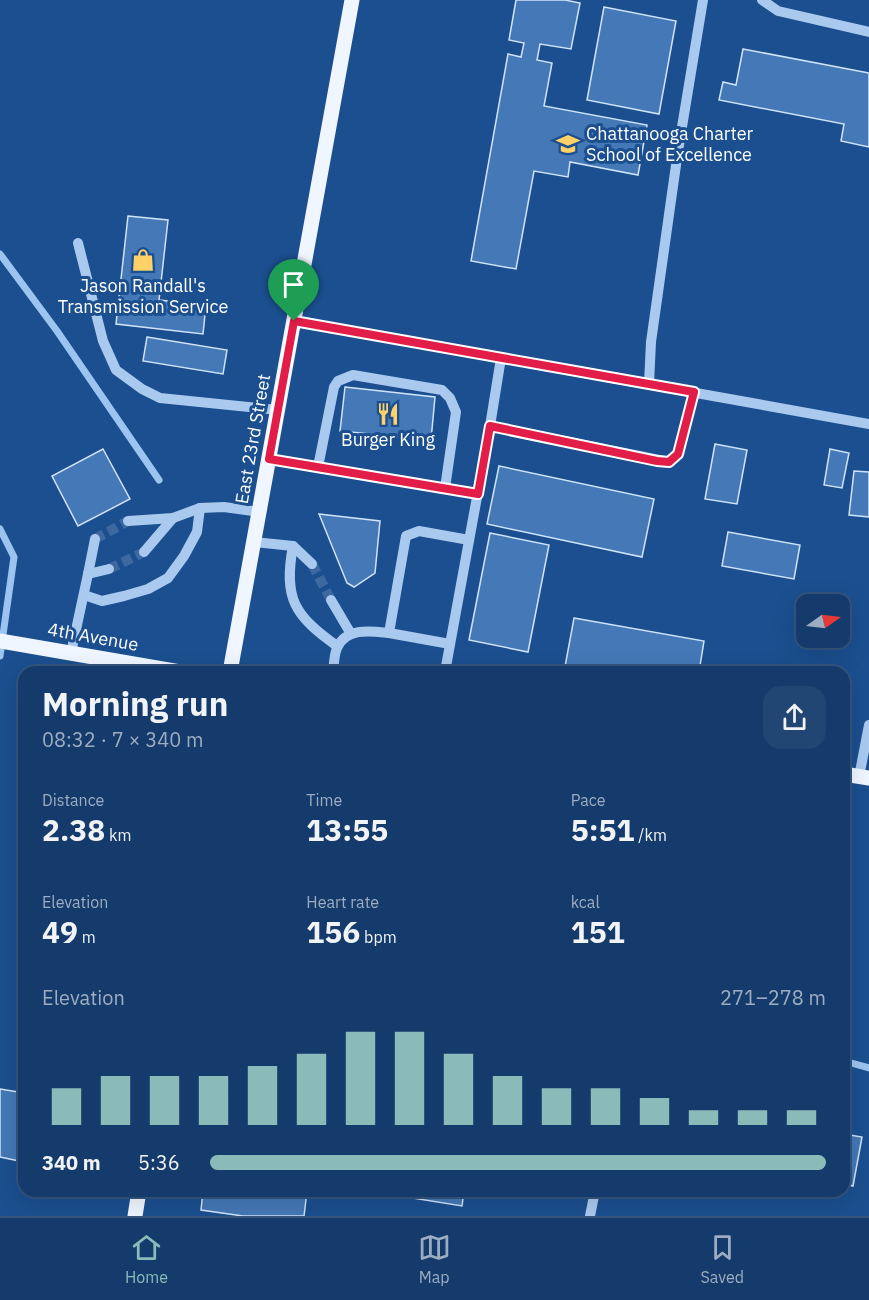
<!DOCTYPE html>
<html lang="en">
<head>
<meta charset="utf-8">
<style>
  body { margin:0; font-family:"IBM Plex Sans",sans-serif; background:#214673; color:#f1f3f6; height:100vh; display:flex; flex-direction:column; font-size:22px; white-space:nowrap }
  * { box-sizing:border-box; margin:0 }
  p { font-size:20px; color:#9dadc1 }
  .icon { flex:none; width:33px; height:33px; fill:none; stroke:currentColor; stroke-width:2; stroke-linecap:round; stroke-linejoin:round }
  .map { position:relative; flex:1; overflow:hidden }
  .details { position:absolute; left:18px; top:666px; width:832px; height:531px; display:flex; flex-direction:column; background:#143b6b; border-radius:18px; box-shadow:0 6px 24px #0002,0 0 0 2px #33557e }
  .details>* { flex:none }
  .needle { width:39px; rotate:76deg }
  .buttons { position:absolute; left:796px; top:594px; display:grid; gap:12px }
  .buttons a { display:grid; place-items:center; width:54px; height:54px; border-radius:12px; background:#143b6b; box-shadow:0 6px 24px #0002,0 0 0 2px #33557e; font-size:30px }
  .pin { position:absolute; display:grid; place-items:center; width:51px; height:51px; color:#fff; margin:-62px -26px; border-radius:50% 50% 50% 0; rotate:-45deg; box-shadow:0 0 6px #0007 }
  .pin .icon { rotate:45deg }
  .round { display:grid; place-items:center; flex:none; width:63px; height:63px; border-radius:18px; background:#214673 }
  .overview { display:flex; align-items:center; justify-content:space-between; height:102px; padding:0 24px }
  h1 { font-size:33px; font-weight:700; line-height:45px }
  .figures { display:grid; grid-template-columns:repeat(3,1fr); gap:9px; height:102px; padding:6px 24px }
  .figures div { display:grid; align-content:center }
  .figures b { font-size:30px; font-weight:700 }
  .figures small { font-size:16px; font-weight:400 }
  .figures p { font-size:16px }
  .chart { height:168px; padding:12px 24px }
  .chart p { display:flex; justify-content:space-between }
  .chart svg { width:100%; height:108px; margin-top:6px; stroke:#8bbbb9; stroke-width:6 }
  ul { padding:0 24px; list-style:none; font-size:20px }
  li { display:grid; grid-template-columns:96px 72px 1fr; align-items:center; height:45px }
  li i { height:15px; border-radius:8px; background:#8bbbb9 }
  .tab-bar { display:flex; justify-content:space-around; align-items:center; height:84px; border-top:2px solid #33557e; background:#143b6b; font-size:16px; color:#9dadc1 }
  .tab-bar a { display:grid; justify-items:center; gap:3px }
  .tab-bar .on { color:#8bbbb9 }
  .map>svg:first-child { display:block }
</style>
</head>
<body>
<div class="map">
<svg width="869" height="1216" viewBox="0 0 869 1216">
  <rect width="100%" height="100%" fill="#1b4f8f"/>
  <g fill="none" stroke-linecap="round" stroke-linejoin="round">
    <g stroke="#9cc4f0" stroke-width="7">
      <polyline points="0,254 57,331 159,480"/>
      <polyline points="0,529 14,557 0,656"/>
      <polyline points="844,1061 869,1068"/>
    </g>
  </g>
  <g fill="#4478b7" stroke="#cfe3fa" stroke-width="1.5">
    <polygon points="516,0 565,0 580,3 571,49 540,44 537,60 552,63 544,106 647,125 638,175 570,162 568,177 534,171 516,269 471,261 508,54 521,57 524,43 509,40"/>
    <polygon points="604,7 676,21 659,114 587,100"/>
    <polygon points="743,49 869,73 869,147 841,141 844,124 719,100 723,82 736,85"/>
    <polygon points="128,216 168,220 159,300 206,305 203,334 116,324"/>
    <polygon points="147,337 227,350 223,374 143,361"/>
    <polygon points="345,387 435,397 431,440 340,431"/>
    <polygon points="715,444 747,450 737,504 705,499"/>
    <polygon points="103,449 130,499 78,526 52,476"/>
    <polygon points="830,449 849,453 842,488 824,485"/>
    <polygon points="499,466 654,499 642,557 487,524"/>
    <polygon points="854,471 869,472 869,517 849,515"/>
    <polygon points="319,514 380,521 375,573 354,587 347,583"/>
    <polygon points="728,532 800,545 794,579 722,566"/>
    <polygon points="490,533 549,545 528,652 469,640"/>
    <polygon points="574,618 704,641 699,672 564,672"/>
    <polygon points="0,1089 24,1093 24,1162 0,1157"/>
    <polygon points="844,1134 862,1137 853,1186 844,1184"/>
    <polygon points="203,1191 307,1191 304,1216 243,1216 201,1210"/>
    <polygon points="369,1191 464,1191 462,1206"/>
  </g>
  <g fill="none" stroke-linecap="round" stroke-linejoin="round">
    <g stroke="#3d69a0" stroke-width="10" stroke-dasharray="10 5" stroke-linecap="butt">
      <polyline points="95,539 128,521"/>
      <polyline points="312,564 331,600"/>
      <polyline points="109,569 144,552"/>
    </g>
    <g stroke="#a9c9ee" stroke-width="10">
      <polyline points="762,0 778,11 869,32"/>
      <polyline points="78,243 103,341 116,370 142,389 160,398 278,410"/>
      <polyline points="294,321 869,424"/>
      <polyline points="649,384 651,342 678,151 703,0"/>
      <polyline points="490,426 501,358"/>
      <polyline points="269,459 478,494"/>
      <polyline points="318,467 334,387 338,381 353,375 442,390 450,398 456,412 445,488"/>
      <polyline points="128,521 173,518 200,508 224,507 259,512"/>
      <polyline points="95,539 88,574 109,569"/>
      <polyline points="254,542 293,546 312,564"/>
      <path d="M293 546C283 599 295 616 337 646"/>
      <polyline points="144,552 173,518"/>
      <polyline points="84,595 102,601 124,596 148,589 168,578 184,556 197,532 200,508"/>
      <polyline points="331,600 351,634"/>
      <polyline points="450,644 389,633 406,536 419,531 469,540"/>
      <polyline points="71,653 88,574"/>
      <polyline points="98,672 101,659"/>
      <path d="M333 672C334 665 334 655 337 648 346 627 371 631 389 633"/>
      <polyline points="445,672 490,426 669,462 678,454 694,392"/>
      <polyline points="859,777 869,725"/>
      <polyline points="590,1216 595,1191"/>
    </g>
    <g stroke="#f0f6ff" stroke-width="15">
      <polyline points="0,641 180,672"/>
      <polyline points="230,672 352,0"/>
      <polyline points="844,774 869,778"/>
      <polyline points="135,1216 139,1191"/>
    </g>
  </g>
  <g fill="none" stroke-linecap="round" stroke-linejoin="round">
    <g stroke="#fff" stroke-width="12">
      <polygon id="route" points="294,321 694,392 678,454 669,462 657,461 490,426 478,494 269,459"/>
    </g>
    <use href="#route" stroke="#e11d48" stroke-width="8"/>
  </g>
  <defs>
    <g id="school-bare" transform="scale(1.8)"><path d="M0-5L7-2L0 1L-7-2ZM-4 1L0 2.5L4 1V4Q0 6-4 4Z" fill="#ffd166" stroke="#1b4f8f" stroke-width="2.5" paint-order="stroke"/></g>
    <g id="shop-bare" transform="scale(1.8)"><path d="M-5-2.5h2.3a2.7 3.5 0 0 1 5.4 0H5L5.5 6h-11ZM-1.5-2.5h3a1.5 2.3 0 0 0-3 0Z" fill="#ffd166" stroke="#1b4f8f" stroke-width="2.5" paint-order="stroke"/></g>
    <g id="restaurant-bare" transform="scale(1.8)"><path d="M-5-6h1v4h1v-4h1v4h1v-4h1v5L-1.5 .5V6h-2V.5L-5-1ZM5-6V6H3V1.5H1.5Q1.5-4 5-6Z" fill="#ffd166" stroke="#1b4f8f" stroke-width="2.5" paint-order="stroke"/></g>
  </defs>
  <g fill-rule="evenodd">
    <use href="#school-bare" x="568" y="144"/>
    <use href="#shop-bare" x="143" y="260"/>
    <use href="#restaurant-bare" x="388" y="414"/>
  </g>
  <g text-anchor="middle" stroke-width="6" stroke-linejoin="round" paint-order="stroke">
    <g font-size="18" fill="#fff" stroke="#1b4f8f">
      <text x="586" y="140" text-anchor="start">Chattanooga Charter<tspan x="586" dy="21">School of Excellence</tspan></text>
      <text x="143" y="292">Jason Randall's<tspan x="143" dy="21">Transmission Service</tspan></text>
      <text x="388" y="446">Burger King</text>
    </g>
    <g font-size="18" fill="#fff" stroke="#1b4f8f">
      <text transform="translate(253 439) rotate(-80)" y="6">East 23rd Street</text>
      <text transform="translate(93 637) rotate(10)" y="6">4th Avenue</text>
    </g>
  </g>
</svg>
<div class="buttons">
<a><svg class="needle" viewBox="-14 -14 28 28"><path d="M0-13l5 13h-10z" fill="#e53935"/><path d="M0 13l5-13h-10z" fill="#9dadc1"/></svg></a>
</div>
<div class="pin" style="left:294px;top:321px;background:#1e9e55"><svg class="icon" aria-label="arrive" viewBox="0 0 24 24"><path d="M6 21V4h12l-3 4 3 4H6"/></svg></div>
<section class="details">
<div class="overview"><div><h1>Morning run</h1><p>08:32 · 7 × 340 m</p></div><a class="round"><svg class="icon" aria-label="share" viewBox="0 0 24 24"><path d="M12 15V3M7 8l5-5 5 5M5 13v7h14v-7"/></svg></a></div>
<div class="figures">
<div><p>Distance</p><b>2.38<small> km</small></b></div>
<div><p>Time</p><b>13:55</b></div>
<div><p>Pace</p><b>5:51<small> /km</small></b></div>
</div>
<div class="figures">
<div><p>Elevation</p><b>49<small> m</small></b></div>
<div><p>Heart rate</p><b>156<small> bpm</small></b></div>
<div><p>kcal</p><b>151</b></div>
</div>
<div class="chart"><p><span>Elevation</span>271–278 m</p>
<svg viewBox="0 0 160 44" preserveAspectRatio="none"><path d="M5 44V29M15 44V24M25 44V24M35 44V24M45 44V20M55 44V15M65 44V6M75 44V6M85 44V15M95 44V24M105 44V29M115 44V29M125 44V33M135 44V38M145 44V38M155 44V38"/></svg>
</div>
<ul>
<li><b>340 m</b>5:36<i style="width:100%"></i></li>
</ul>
</section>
</div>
<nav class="tab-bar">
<a class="on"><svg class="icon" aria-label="home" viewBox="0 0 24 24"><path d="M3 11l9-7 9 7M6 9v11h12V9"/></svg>Home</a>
<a><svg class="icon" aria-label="map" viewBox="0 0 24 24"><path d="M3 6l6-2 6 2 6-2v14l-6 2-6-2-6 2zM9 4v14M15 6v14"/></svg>Map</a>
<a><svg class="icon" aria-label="saved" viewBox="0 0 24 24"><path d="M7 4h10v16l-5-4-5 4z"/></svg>Saved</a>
</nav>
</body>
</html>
